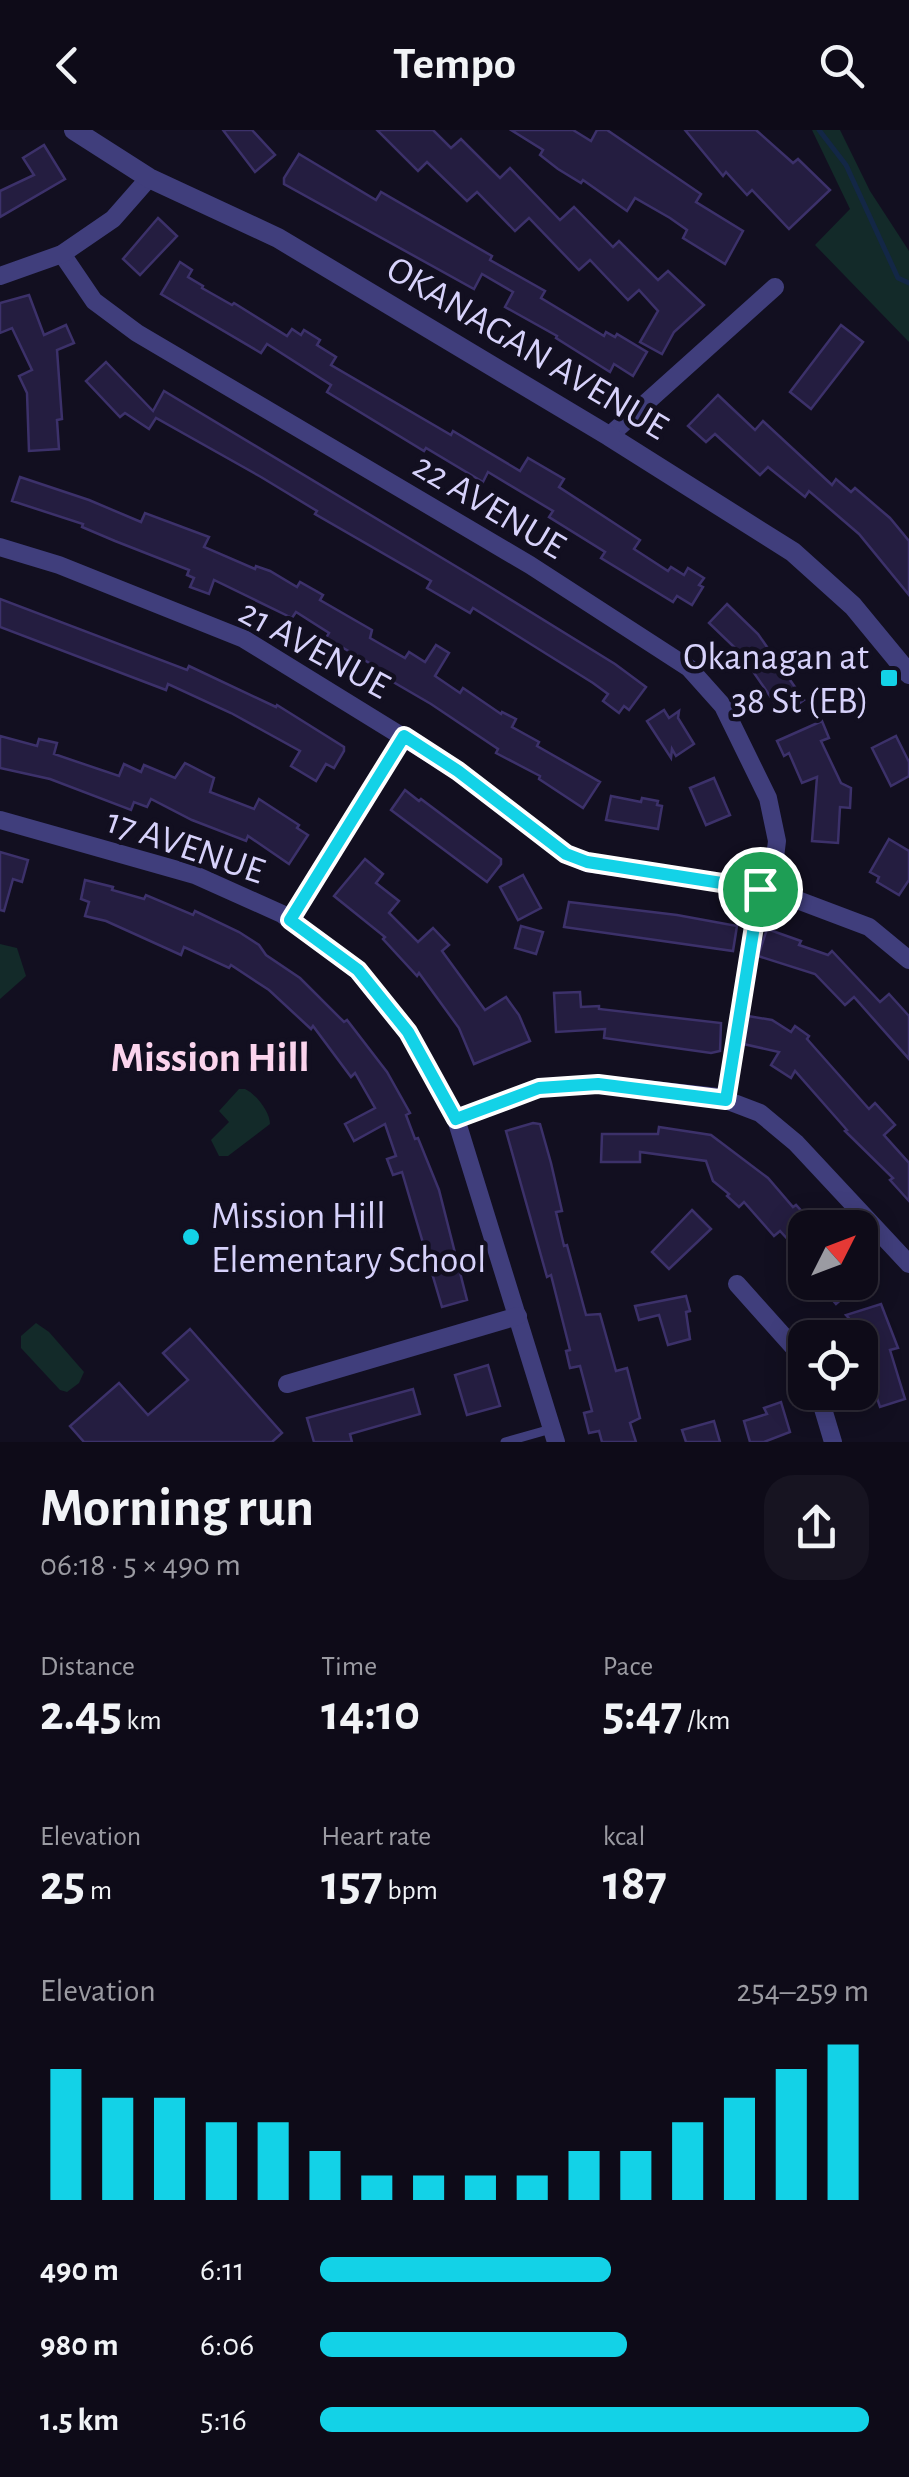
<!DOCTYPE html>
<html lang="en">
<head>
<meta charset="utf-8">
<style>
  body { margin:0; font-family:"Alegreya Sans",sans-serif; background:#171421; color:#f1f3f6; height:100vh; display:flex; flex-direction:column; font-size:38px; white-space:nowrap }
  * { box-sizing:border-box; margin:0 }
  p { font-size:32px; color:#9b9ba2 }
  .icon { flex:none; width:55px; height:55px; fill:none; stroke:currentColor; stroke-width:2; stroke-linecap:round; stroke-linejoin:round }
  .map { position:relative; height:1312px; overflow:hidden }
  .panel { display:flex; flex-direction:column; background:#0e0b18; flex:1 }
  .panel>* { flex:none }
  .needle { width:65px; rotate:48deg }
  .buttons { position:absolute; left:788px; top:1080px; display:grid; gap:20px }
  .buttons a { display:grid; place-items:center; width:90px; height:90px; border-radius:20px; background:#0e0b18; box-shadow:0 5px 25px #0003,0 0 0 2px #2e2b37; font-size:50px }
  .pin { position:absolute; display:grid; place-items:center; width:85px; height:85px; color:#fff; margin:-42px; border:5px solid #fff; border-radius:50%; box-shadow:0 2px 10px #0007 }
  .round { display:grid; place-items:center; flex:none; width:105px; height:105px; border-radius:30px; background:#171421 }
  .summary { display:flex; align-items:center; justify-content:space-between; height:170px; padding:0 40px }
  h1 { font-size:55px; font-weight:700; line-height:75px }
  .metrics { display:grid; grid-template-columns:repeat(3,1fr); gap:15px; height:170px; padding:10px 40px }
  .metrics div { display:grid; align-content:center }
  .metrics b { font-size:50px; font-weight:700 }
  .metrics small { font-size:28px; font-weight:400 }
  .metrics p { font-size:28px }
  .chart { height:280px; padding:20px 40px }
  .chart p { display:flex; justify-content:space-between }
  .chart svg { width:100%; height:180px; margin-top:10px; stroke:#13d2e7; stroke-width:6 }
  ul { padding:0 40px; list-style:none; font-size:32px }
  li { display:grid; grid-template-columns:160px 120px 1fr; align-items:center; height:75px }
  li i { height:25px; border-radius:12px; background:#13d2e7 }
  header { display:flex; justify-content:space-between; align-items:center; height:130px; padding:0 40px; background:#0e0b18; font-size:45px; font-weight:700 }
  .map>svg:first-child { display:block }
</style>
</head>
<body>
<header><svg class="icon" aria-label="back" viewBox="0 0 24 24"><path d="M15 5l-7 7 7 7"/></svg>Tempo<svg class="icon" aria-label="search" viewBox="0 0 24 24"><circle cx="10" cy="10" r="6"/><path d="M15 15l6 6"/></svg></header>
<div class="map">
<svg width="909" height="1312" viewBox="0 0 909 1312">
  <rect width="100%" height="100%" fill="#120f20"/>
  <g fill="#132a29">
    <polygon points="812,0 840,0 870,61 909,121 909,212 815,115 850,79"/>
    <polygon points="0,814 17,818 26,846 0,869"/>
    <path d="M239 959H245C256 964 270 982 270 994L228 1026H219L211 1010 229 992 219 981Z"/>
    <polygon points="36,1193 49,1202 84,1242 79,1253 67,1262 60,1260 21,1218 21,1206"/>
  </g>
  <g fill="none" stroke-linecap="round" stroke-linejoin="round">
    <polyline stroke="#132746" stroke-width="5" points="819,0 846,35 898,148 909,153"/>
  </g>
  <g fill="#241d40" stroke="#3c316a" stroke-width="2.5">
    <polygon points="223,0 252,0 275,25 255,42"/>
    <polygon points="377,0 433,0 451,18 461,9 500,48 510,38 560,90 574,77 613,117 619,111 658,150 668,141 704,175 674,202 662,224 640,212 658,181 639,160 628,170 590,130 579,140 529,88 515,101 477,62 467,71 427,32 418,41"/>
    <polygon points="511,0 573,0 591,11 597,0 607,0 701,64 696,72 743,101 725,134 683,108 687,100 670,88 635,68 627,81 583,50 581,53 558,39 540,25 543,20"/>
    <polygon points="685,0 756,0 793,33 798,29 830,60 789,99 752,60 747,65 726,42 723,46"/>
    <polygon points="44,15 65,49 0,87 0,61 34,45 23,28"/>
    <polygon points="299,24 376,70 381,62 492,126 490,130 545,161 541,168 604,206 606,202 615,207 617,204 647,222 633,246 614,234 610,242 556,208 557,206 505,177 513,162 482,144 474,159 284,54 284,48"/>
    <polygon points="158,88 177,106 140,145 123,129"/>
    <polygon points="180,132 192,140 188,147 203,156 202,158 232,175 234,173 287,206 292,199 301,205 304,200 320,210 317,215 336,227 331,235 451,305 453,301 520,341 528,328 564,349 559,357 640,410 634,419 668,441 671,437 684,445 688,438 704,448 699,455 703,457 692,475 677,466 673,472 601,428 605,422 549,387 553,381 488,342 483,352 426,318 424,321 327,262 331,255 267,214 261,223 161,164"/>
    <polygon points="29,165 44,205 66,195 74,213 57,220 62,289 57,290 59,319 29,321 27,263 19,246 32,240 12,198 0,203 0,173"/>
    <polygon points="841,195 863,212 811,279 790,262"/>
    <polygon points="106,232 153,281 164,261 487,455 615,534 646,557 629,580 624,576 619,583 603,571 608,564 593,553 473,478 470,483 427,458 431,451 315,384 317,381 261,347 156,288 149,299 125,283 120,287 86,251"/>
    <polygon points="718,265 755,300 763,291 832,355 836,349 851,362 855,358 890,388 909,411 909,465 859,404 809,361 805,367 768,337 760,345 715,304 706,312 688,296"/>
    <polygon points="20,347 89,370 141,392 145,383 209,407 204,417 255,439 256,436 270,441 297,457 300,452 323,465 320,470 372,500 370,508 405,528 409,522 425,532 436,515 449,523 435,546 460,563 463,558 501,584 502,582 516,589 512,597 539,612 537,616 600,652 583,678 539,649 540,646 496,623 498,619 431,574 376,542 378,538 326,508 329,503 296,482 292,488 214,450 209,464 190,457 194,448 187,445 189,440 115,411 82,397 83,394 12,371"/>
    <polygon points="0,469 187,540 189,536 276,577 277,575 344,617 344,621 334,638 326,634 316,651 291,636 300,621 231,583 168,554 166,560 0,497"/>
    <polygon points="727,474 758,504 804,570 783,585 752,540 756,538 709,493"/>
    <polygon points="664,580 669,588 679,581 678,588 694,614 676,626 672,619 671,628 647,591"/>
    <polygon points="822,591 829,608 821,611 841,653 851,658 850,678 840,677 838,713 812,711 817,647 802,653 789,623 784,626 777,611"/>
    <polygon points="0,606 37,616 39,609 57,613 54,624 119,646 124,634 141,642 144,635 175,648 185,633 214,648 210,662 254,679 259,669 299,695 297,698 308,705 289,734 248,706 246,711 192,690 151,669 147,677 134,672 131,680 50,649 0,638"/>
    <polygon points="896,606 909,632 909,646 891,656 872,618"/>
    <polygon points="714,648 730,685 706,695 690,658"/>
    <polygon points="405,660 419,671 421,669 501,729 501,734 487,752 391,680"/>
    <polygon points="611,666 641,672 642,668 658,671 657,675 662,676 658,699 606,690"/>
    <polygon points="889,709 909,721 909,750 899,765 877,752 879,747 870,742"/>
    <polygon points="0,722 28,730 22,752 13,749 4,781 0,780"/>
    <polygon points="365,729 383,744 376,753 399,771 389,783 418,812 433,798 449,815 442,821 485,880 506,867 519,885 530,911 474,934 459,898 419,843 417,846 383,809 385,807 334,766"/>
    <polygon points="523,745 541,778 518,790 500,757"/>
    <polygon points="85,750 113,757 112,760 144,769 146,765 193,785 195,781 239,802 259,815 266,825 300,848 344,892 347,890 387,942 410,983 406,985 415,1009 418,1008 439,1060 467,1170 442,1177 402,1042 393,1045 387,1029 396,1026 385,994 354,1011 345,994 375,978 355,943 351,947 313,896 311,899 269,860 231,835 229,838 184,817 181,825 106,791 85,786 89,772 81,769"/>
    <polygon points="569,772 677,785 737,796 733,821 564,797"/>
    <polygon points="521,796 543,802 536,824 515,818"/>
    <polygon points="767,799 801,811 799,815 828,825 832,821 880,872 889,864 909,886 909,929 854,867 845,875 815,844 758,826"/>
    <polygon points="580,862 581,877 599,876 599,879 721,893 720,921 711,923 604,908 605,899 556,902 554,863"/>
    <polygon points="748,886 772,890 791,902 795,896 809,906 807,909 869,979 875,973 895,995 884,1005 909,1033 909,1071 890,1050 893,1048 845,1001 847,1000 795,941 791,948 771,935 779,922 730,911 736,895 746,896"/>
    <polygon points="533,993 540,994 551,1033 562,1081 556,1082 564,1116 567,1115 586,1185 600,1184 616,1241 627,1238 640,1288 630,1293 636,1312 602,1312 599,1301 589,1303 584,1283 592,1281 580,1236 570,1238 566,1221 570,1220 551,1145 547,1147 506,1001"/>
    <polygon points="659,997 711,1005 768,1048 793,1077 796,1075 817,1098 805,1098 805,1128 780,1101 774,1106 744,1072 739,1077 727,1066 729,1064 713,1051 706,1031 640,1022 640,1032 601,1032 602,1004 658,1004"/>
    <polygon points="692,1080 711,1099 669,1139 652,1122"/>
    <polygon points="817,1152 861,1152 836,1174"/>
    <polygon points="686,1166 690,1181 686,1182 690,1209 668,1215 659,1185 639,1190 635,1176"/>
    <polygon points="881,1174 898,1218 890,1220 905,1269 880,1277 865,1232 860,1234 860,1208 831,1208 831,1205 856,1196 846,1185"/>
    <polygon points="190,1199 282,1303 272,1312 84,1312 70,1296 119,1253 148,1285 188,1250 163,1223"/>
    <polygon points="488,1235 500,1276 467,1285 455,1245"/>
    <polygon points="413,1259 420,1284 350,1304 352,1312 314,1312 307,1288"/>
    <polygon points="781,1272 790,1302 764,1312 750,1312 744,1291 767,1284 764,1278"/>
    <polygon points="714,1291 720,1312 686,1312 682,1300"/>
  </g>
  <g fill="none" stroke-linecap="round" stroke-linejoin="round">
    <g stroke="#38a9a2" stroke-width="4" stroke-dasharray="5 8" stroke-linecap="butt">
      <polyline points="300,773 396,620"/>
      <polyline points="729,951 757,778"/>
    </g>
    <polyline stroke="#403e7c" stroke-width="9" points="505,1312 551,1299"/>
    <g stroke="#403e7c" stroke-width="18">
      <polyline points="62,124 94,171 137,203 530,435 689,538 723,576 768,668 777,711 771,760"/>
      <polyline points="0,146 62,124 113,89 149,48"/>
      <polyline points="609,306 775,157"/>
      <polyline points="0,417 59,435 244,509 458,641 566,724 587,733 771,760 869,797 909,830"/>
      <polyline points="0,690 195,745 282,784 357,840 408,902 456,989 556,1312"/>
      <polyline points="456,989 539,958 598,954 718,967 760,983 796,1013 909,1134"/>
      <polyline points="737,1154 805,1230"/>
      <polyline points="287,1254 518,1186"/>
      <polyline points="818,1262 833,1312"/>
    </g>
    <polyline stroke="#403e7c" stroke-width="20" points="74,0 149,48 278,108 609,306 793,422 853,476 909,544"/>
  </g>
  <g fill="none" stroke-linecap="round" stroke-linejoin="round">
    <g stroke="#fff" stroke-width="20">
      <polygon id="route" points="404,606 458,641 566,724 587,732 760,759 726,970 598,954 539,958 456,989 408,902 358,840 290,790"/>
    </g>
    <use href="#route" stroke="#13d2e7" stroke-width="12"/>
  </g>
  <g fill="#13d2e7" stroke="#120f20" stroke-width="4">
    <rect x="879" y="538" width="20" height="20" rx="5"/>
    <circle cx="191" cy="1107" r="10"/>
  </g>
  <g text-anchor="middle" stroke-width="9" stroke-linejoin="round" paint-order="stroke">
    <g font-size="38" fill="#d7d2fb" stroke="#120f20">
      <text transform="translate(528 217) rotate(31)" y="13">OKANAGAN AVENUE</text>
      <text transform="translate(490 375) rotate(31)" y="13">22 AVENUE</text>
      <text transform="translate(315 518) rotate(29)" y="13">21 AVENUE</text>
      <text transform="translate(186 715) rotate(19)" y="13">17 AVENUE</text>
    </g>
    <g font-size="38" fill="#d7d2fb" stroke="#120f20" text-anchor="end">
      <text x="869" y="539">Okanagan at<tspan x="869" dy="44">38 St (EB)</tspan></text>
      <text x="211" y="1098" text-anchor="start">Mission Hill<tspan x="211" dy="44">Elementary School</tspan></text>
    </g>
    <g font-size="42" font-weight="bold" fill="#fbd4ed" stroke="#120f20">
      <text x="210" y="941">Mission Hill</text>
    </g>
  </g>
</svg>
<div class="buttons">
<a><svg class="needle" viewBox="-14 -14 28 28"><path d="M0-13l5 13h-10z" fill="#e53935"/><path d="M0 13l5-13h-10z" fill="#9b9ba2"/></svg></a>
<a><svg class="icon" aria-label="locate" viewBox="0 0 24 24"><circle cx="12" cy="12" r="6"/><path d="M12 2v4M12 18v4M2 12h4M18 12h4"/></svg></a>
</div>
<div class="pin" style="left:760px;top:759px;background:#1e9e55"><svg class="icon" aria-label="arrive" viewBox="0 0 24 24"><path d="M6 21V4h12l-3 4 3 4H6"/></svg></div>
</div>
<section class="panel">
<div class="summary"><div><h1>Morning run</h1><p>06:18 · 5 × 490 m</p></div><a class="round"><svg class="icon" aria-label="share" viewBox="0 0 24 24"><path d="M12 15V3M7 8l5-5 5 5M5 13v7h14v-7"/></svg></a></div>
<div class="metrics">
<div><p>Distance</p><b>2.45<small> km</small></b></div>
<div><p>Time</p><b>14:10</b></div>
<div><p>Pace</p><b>5:47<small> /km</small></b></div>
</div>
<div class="metrics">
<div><p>Elevation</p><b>25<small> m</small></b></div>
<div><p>Heart rate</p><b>157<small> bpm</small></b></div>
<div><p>kcal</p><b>187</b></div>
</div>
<div class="chart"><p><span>Elevation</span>254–259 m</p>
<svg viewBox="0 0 160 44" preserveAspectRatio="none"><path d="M5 44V12M15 44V19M25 44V19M35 44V25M45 44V25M55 44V32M65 44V38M75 44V38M85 44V38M95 44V38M105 44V32M115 44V32M125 44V25M135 44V19M145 44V12M155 44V6"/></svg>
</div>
<ul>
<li><b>490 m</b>6:11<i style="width:53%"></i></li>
<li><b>980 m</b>6:06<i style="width:56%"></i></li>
<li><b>1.5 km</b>5:16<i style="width:100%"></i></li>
</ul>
</section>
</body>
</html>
